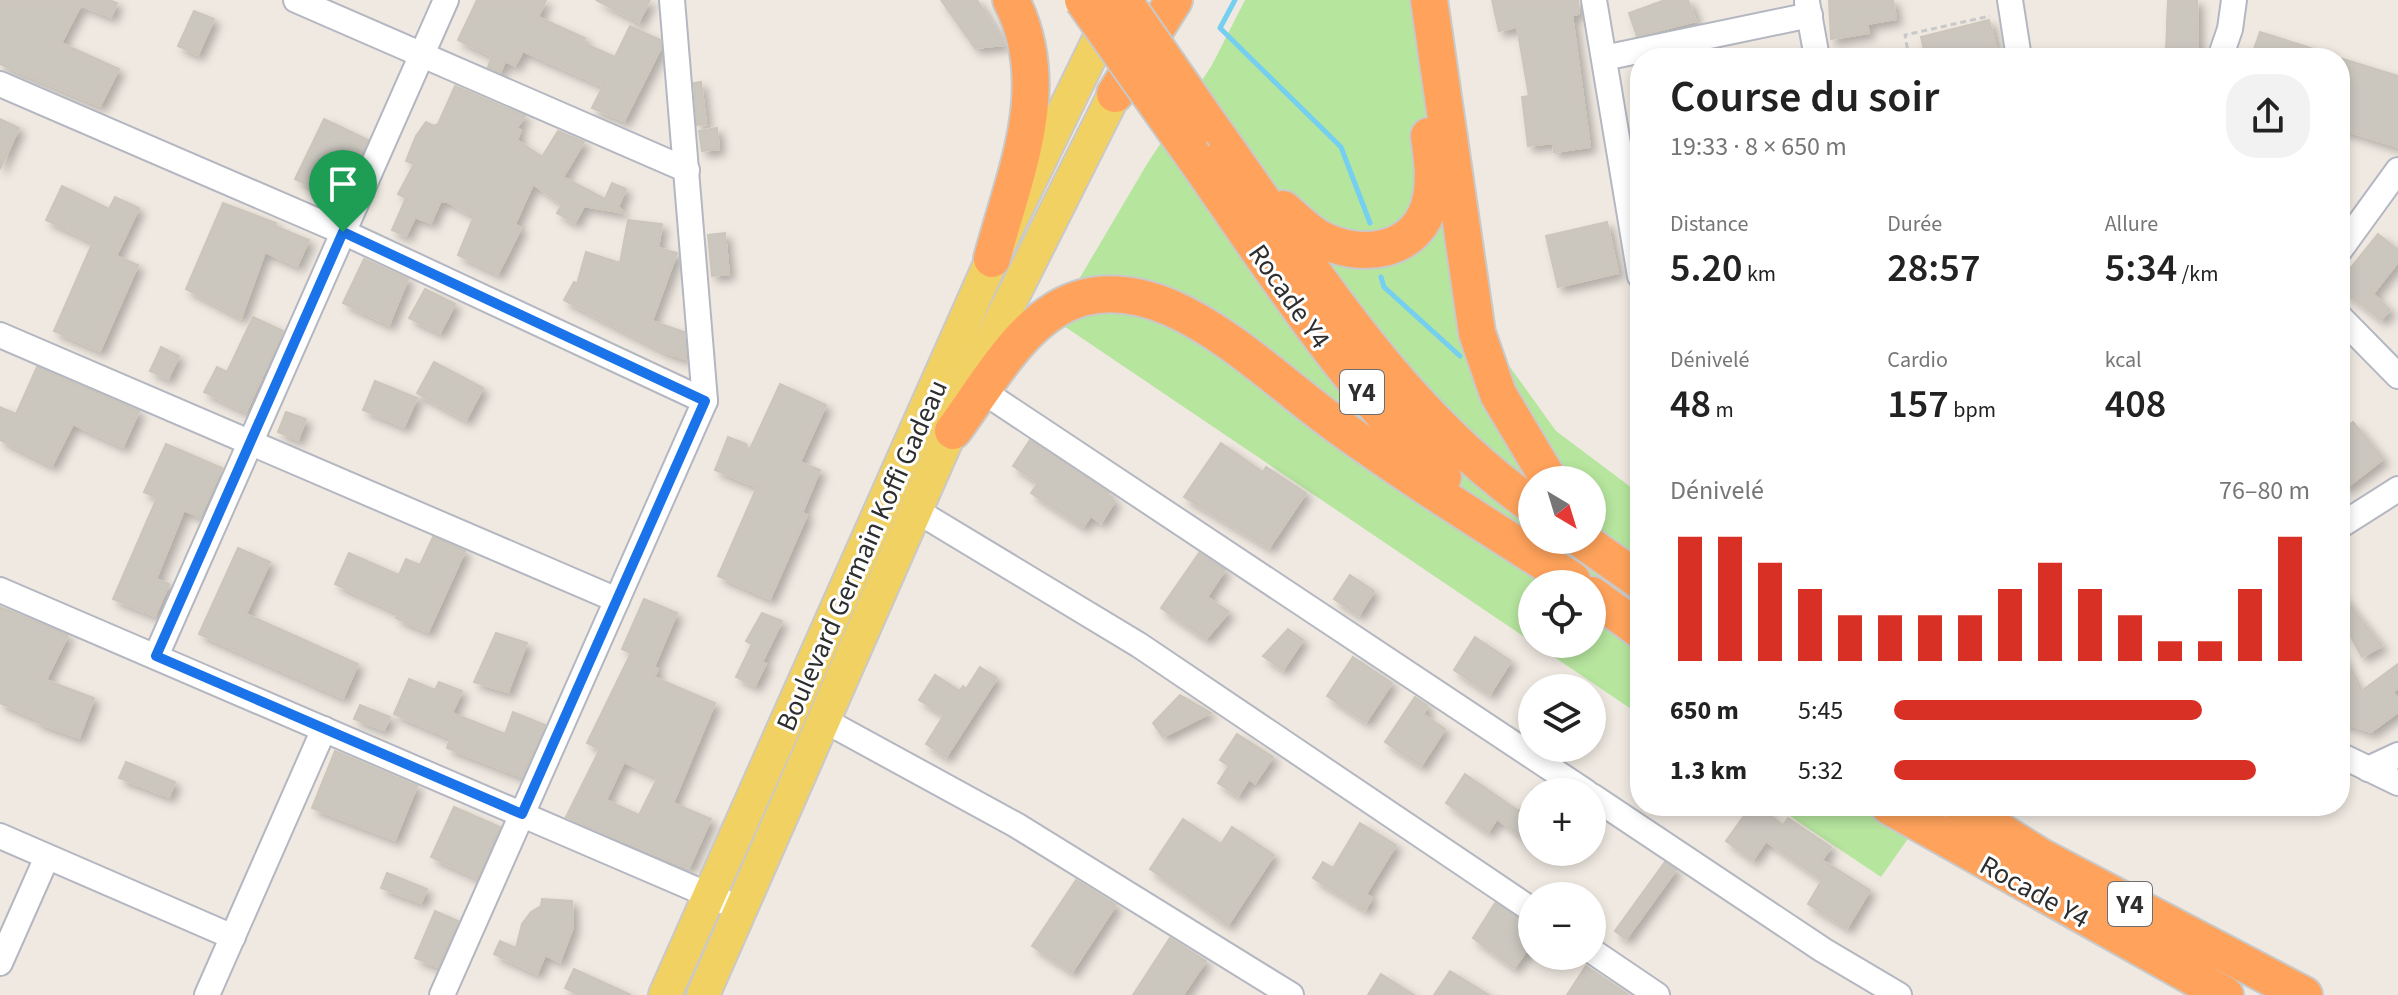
<!DOCTYPE html>
<html lang="fr">
<head>
<meta charset="utf-8">
<style>
  body { margin:0; font-family:"Source Sans 3",sans-serif; background:#f2f2f2; color:#222; height:100vh; display:flex; flex-direction:column; font-size:30px; white-space:nowrap }
  * { box-sizing:border-box; margin:0 }
  p { font-size:26px; color:#767676 }
  .icon { flex:none; width:44px; height:44px; fill:none; stroke:currentColor; stroke-width:2; stroke-linecap:round; stroke-linejoin:round }
  .map { position:relative; flex:1; overflow:hidden }
  .sheet { position:absolute; left:1630px; top:48px; width:720px; height:768px; display:flex; flex-direction:column; background:#fff; border-radius:32px; box-shadow:0 4px 12px #0003 }
  .sheet>* { flex:none }
  .needle { width:52px; rotate:142deg }
  .controls { position:absolute; left:1518px; top:466px; display:grid; gap:16px }
  .controls a { display:grid; place-items:center; width:88px; height:88px; border-radius:50%; background:#fff; box-shadow:0 4px 12px #0003; font-size:40px }
  .pin { position:absolute; display:grid; place-items:center; width:68px; height:68px; color:#fff; margin:-82px -34px; border-radius:50% 50% 50% 0; rotate:-45deg; box-shadow:0 0 8px #0007 }
  .pin .icon { rotate:45deg }
  .round { display:grid; place-items:center; flex:none; width:84px; height:84px; border-radius:32px; background:#f2f2f2 }
  .overview { display:flex; align-items:center; justify-content:space-between; height:136px; padding:0 40px }
  h1 { font-size:44px; font-weight:600; line-height:60px }
  .figures { display:grid; grid-template-columns:repeat(3,1fr); gap:12px; height:136px; padding:8px 40px }
  .figures div { display:grid; align-content:center }
  .figures b { font-size:40px; font-weight:600 }
  .figures small { font-size:22px; font-weight:400 }
  .figures p { font-size:22px }
  .chart { height:224px; padding:16px 40px }
  .chart p { display:flex; justify-content:space-between }
  .chart svg { width:100%; height:144px; margin-top:8px; stroke:#d93025; stroke-width:6 }
  ul { padding:0 40px; list-style:none; font-size:26px }
  li { display:grid; grid-template-columns:128px 96px 1fr; align-items:center; height:60px }
  li i { height:20px; border-radius:10px; background:#d93025 }
  .map>svg:first-child { display:block }
</style>
</head>
<body>
<div class="map">
<svg width="2398" height="995" viewBox="0 0 2398 995">
  <defs>
    <filter id="shadow"><feDropShadow dx="5.5" dy="5.5" stdDeviation="4" flood-color="#0004"/></filter>
  </defs>
  <rect width="100%" height="100%" fill="#efe9e1"/>
  <g fill="#b6e59e" fill-rule="evenodd">
    <path d="M1245 0H1421L1461 299 1556 431 1640 494V715L1535 644H1592V584H1532V642L1055 320 1147 164 1212 65ZM1532 480H1592V540H1532Z"/>
    <polygon points="1775,806 1931,806 1881,877"/>
  </g>
  <g fill="none" stroke-linecap="round" stroke-linejoin="round">
    <g stroke="#75cff0" stroke-width="5">
      <polyline points="1235,0 1220,28 1341,147 1370,223"/>
      <polyline points="1381,277 1384,287 1460,356"/>
    </g>
  </g>
  <g fill="#cbc7bf" stroke="#cbc5ba" stroke-width="2" fill-rule="evenodd" filter="url(#shadow)">
    <polygon points="0,0 109,0 117,3 111,17 81,5 61,43 119,69 100,106 0,64"/>
    <polygon points="477,0 546,0 538,17 585,38 583,43 615,57 630,26 660,40 661,48 624,121 592,108 603,86 523,51 515,66 505,61 500,73 488,67 492,56 458,40"/>
    <polygon points="596,0 650,0 639,22"/>
    <polygon points="941,0 977,0 1005,45 975,48"/>
    <polygon points="1492,0 1578,0 1579,14 1572,15 1590,147 1554,152 1553,143 1528,146 1522,97 1529,96 1517,27 1499,31"/>
    <polygon points="1665,0 1688,0 1696,21 1637,36 1629,13"/>
    <polygon points="1829,0 1893,0 1896,19 1867,24 1869,33 1831,39"/>
    <polygon points="2168,0 2197,0 2198,53 2166,52"/>
    <polygon points="194,11 214,19 198,55 178,46"/>
    <polygon points="1989,20 1996,47 1952,58 1926,58 1921,37"/>
    <polygon points="2260,32 2333,55 2333,58 2251,58"/>
    <polygon points="2340,58 2398,76 2398,147 2340,129"/>
    <polygon points="701,82 706,124 697,125 694,83"/>
    <polygon points="455,86 525,116 516,129 521,130 517,140 542,157 558,131 584,142 563,177 605,199 612,183 626,189 618,207 624,213 584,206 575,223 557,213 562,204 533,184 515,224 521,228 498,274 458,255 474,216 448,202 440,202 431,223 415,217 406,236 392,230 406,198 398,194 414,164 406,161 416,136 426,122 434,126 438,124"/>
    <polygon points="0,119 19,128 0,169"/>
    <polygon points="324,119 368,140 353,174 337,167 324,193 295,179"/>
    <polygon points="717,128 719,149 702,151 699,131"/>
    <polygon points="62,186 109,209 115,197 139,208 116,256 138,265 100,351 54,331 93,242 46,220"/>
    <polygon points="223,203 276,223 275,226 309,240 297,266 265,252 241,318 186,289"/>
    <polygon points="628,220 662,224 658,248 677,253 652,321 684,332 686,359 665,352 564,300 574,282 577,284 586,252 620,263"/>
    <polygon points="1607,222 1618,273 1558,287 1546,236"/>
    <polygon points="725,233 729,274 712,276 708,235"/>
    <polygon points="2378,234 2398,250 2398,262 2373,294 2390,310 2381,320 2340,288 2340,281"/>
    <polygon points="364,259 408,279 389,325 343,303"/>
    <polygon points="425,289 455,304 440,333 409,318"/>
    <polygon points="253,317 283,331 246,412 204,392 217,367 227,372"/>
    <polygon points="161,347 179,356 168,379 150,371"/>
    <polygon points="434,362 483,388 466,420 417,393"/>
    <polygon points="37,367 139,411 123,447 73,424 52,466 0,440 0,407 16,414"/>
    <polygon points="375,381 417,398 404,427 363,410"/>
    <polygon points="780,384 826,405 800,462 820,470 802,513 807,515 770,599 718,576 757,487 715,470 728,437 746,444 746,452 751,447"/>
    <polygon points="286,412 306,419 298,440 278,432"/>
    <polygon points="2353,422 2383,459 2346,488 2340,480 2340,432"/>
    <polygon points="1030,440 1109,493 1107,496 1115,501 1101,523 1091,516 1083,527 1031,493 1038,483 1013,466"/>
    <polygon points="1221,443 1263,472 1266,467 1306,493 1269,548 1184,497"/>
    <polygon points="166,444 222,468 200,517 184,510 156,579 169,584 155,616 113,599 157,498 144,492"/>
    <polygon points="433,537 465,551 428,632 396,618 399,613 335,584 349,553 399,575 406,559 420,565"/>
    <polygon points="238,548 270,562 246,614 358,664 343,698 199,634"/>
    <polygon points="1199,553 1225,570 1207,597 1229,612 1206,639 1161,608"/>
    <polygon points="1350,575 1374,591 1359,615 1334,599"/>
    <polygon points="2340,593 2382,646 2362,657 2346,627 2340,632"/>
    <path d="M644 599 677 613 654 667 658 669 654 677 715 703 673 803 711 819 689 868 566 817 600 749 587 743 631 653 622 649ZM624 762 658 777 639 815 606 800Z"/>
    <polygon points="0,607 68,635 46,680 94,698 79,738 36,722 37,719 0,703"/>
    <polygon points="762,613 782,621 762,662 766,664 755,686 736,677 752,644 746,641"/>
    <polygon points="1288,629 1303,640 1283,670 1263,656"/>
    <polygon points="496,633 527,643 508,692 474,682"/>
    <polygon points="1475,637 1511,661 1490,694 1454,670"/>
    <polygon points="2340,653 2360,692 2398,664 2398,688 2393,692 2398,699 2398,712 2371,732 2340,722"/>
    <polygon points="1353,657 1392,683 1366,722 1327,696"/>
    <polygon points="980,667 997,678 946,757 926,744 944,715 919,700 935,675 960,691 963,686 966,689"/>
    <polygon points="409,679 435,690 439,682 462,691 452,713 505,734 513,712 545,725 522,777 447,748 450,738 394,714"/>
    <polygon points="1180,695 1211,713 1163,737 1153,723"/>
    <polygon points="1415,697 1428,706 1423,714 1445,729 1421,766 1385,742"/>
    <polygon points="360,705 390,717 384,730 354,719"/>
    <polygon points="1237,734 1273,757 1255,783 1249,779 1238,796 1218,783 1229,766 1220,760"/>
    <polygon points="335,751 417,786 395,840 312,808"/>
    <polygon points="126,762 175,782 169,797 119,778"/>
    <polygon points="1465,774 1519,811 1532,791 1532,843 1497,819 1488,832 1446,803"/>
    <polygon points="1751,806 1757,806 1783,825 1788,818 1831,847 1822,860 1870,890 1847,928 1808,904 1822,880 1766,841 1753,860 1726,841"/>
    <polygon points="454,807 500,827 477,878 431,857"/>
    <polygon points="1183,819 1221,844 1232,827 1274,855 1228,925 1150,869"/>
    <polygon points="1360,823 1396,845 1366,894 1372,898 1365,910 1313,878 1323,862 1333,868"/>
    <polygon points="1665,862 1676,870 1626,939 1615,931"/>
    <polygon points="387,873 427,889 421,903 381,888"/>
    <polygon points="1076,880 1116,905 1072,972 1032,946"/>
    <polygon points="542,899 572,901 573,927 560,962 545,955 537,974 494,954 500,941 516,948 522,924 531,912 541,906"/>
    <polygon points="1495,903 1532,925 1532,943 1514,968 1473,938"/>
    <polygon points="435,911 458,921 438,967 415,958"/>
    <polygon points="1170,938 1206,961 1183,995 1133,995"/>
    <polygon points="1586,966 1629,995 1567,995"/>
    <polygon points="574,969 631,995 580,995 565,988"/>
    <polygon points="1450,971 1489,995 1434,995"/>
    <polygon points="1381,974 1414,995 1368,995"/>
  </g>
  <g fill="none" stroke-linecap="round" stroke-linejoin="round">
    <g stroke="#b4b7c1" stroke-width="28">
      <g id="minor">
        <polyline points="296,0 687,170"/>
        <polyline points="1594,0 1640,276"/>
        <polyline points="2010,0 2019,58"/>
        <polyline points="1807,2 1817,58"/>
        <polyline points="1604,58 1810,15"/>
        <polyline points="2220,58 2230,29 2234,0"/>
        <polyline points="0,84 343,232 705,401"/>
        <polyline points="2340,250 2398,170"/>
        <polyline points="2340,317 2398,376"/>
        <polyline points="0,335 617,600"/>
        <polyline points="972,384 1586,792"/>
        <polyline points="917,511 1139,645 1532,910"/>
        <polyline points="2340,526 2398,489"/>
        <polyline points="0,590 725,902"/>
        <polyline points="156,656 446,0"/>
        <polyline points="822,719 1016,825 1291,995"/>
        <polyline points="2340,755 2398,783"/>
        <polyline points="2368,769 2398,755"/>
        <polyline points="1592,796 1823,950 1899,995"/>
        <polyline points="0,836 233,937"/>
        <polyline points="1592,951 1657,995"/>
        <polyline points="0,963 47,857"/>
        <polyline points="207,995 324,729"/>
        <polyline points="442,995 705,401 672,0"/>
      </g>
    </g>
    <g stroke="#c9c9c9" stroke-width="36">
      <g id="major">
        <polyline points="665,995 992,259 1113,10"/>
        <polyline points="703,995 988,346 1126,71"/>
      </g>
    </g>
    <g stroke="#c9c9c9" stroke-width="40">
      <g id="highway">
        <polyline points="1429,0 1477,333 1498,394 1549,480"/>
        <polyline points="1115,94 1174,0"/>
        <path d="M1209 124C1306 259 1394 408 1532 505"/>
        <path d="M1194 157C1273 270 1342 380 1443 477"/>
        <path d="M1283 209C1294 218 1305 229 1317 237 1359 261 1420 254 1431 198 1435 178 1432 157 1429 136"/>
        <path d="M992 259C1015 172 1055 87 1011 0"/>
        <path d="M953 431C987 386 1024 314 1082 298 1112 290 1143 296 1171 308 1230 334 1282 385 1334 423 1411 479 1492 529 1572 580"/>
        <polyline points="1582,540 1640,581"/>
        <polyline points="1592,595 1640,630"/>
        <polyline points="1889,806 2225,995"/>
        <polyline points="1960,806 2041,857 2304,995"/>
      </g>
    </g>
    <polyline stroke="#c9c9c9" stroke-width="3" stroke-dasharray="6 4" stroke-linecap="butt" points="1909,58 1905,35 1990,16"/>
    <use href="#minor" stroke="#fff" stroke-width="24"/>
    <use href="#major" stroke="#f2d163" stroke-width="32"/>
    <use href="#highway" stroke="#ffa35c" stroke-width="36"/>
    <g stroke="#c9c9c9" stroke-width="40" stroke-linecap="butt">
      <g id="highway-bridge">
        <polyline points="1083,0 1194,157"/>
        <polyline points="1123,0 1209,124"/>
      </g>
    </g>
    <use href="#highway-bridge" stroke="#ffa35c" stroke-width="36"/>
  </g>
  <g fill="none" stroke-linecap="round" stroke-linejoin="round">
    <g stroke="#fff" stroke-width="16">
      <polygon id="route" points="343,232 705,401 522,814 156,656"/>
    </g>
    <use href="#route" stroke="#1a73e8" stroke-width="10"/>
  </g>
  <g text-anchor="middle" stroke-width="6" stroke-linejoin="round" paint-order="stroke">
    <g fill="#fff" stroke="#6d6d6d" stroke-width="2">
      <rect x="1340" y="370" width="44" height="44" rx="6"/>
      <rect x="2108" y="882" width="44" height="44" rx="6"/>
    </g>
    <g font-size="26" font-weight="bold" fill="#2e2e2e">
      <text x="1362" y="401">Y4</text>
      <text x="2130" y="913">Y4</text>
    </g>
    <g font-size="28" fill="#2e2e2e" stroke="#fff">
      <text transform="translate(1290 296) rotate(55)" y="10">Rocade Y4</text>
      <text transform="translate(861 555) rotate(-66)" y="10">Boulevard Germain Koffi Gadeau</text>
      <text transform="translate(2035 891) rotate(29)" y="10">Rocade Y4</text>
    </g>
  </g>
</svg>
<div class="controls">
<a><svg class="needle" viewBox="-14 -14 28 28"><path d="M0-13l5 13h-10z" fill="#e53935"/><path d="M0 13l5-13h-10z" fill="#767676"/></svg></a>
<a><svg class="icon" aria-label="locate" viewBox="0 0 24 24"><circle cx="12" cy="12" r="6"/><path d="M12 2v4M12 18v4M2 12h4M18 12h4"/></svg></a>
<a><svg class="icon" aria-label="layers" viewBox="0 0 24 24"><path d="M12 4l9 5-9 5-9-5zM3 14l9 5 9-5"/></svg></a>
<a>+</a>
<a>−</a>
</div>
<div class="pin" style="left:343px;top:232px;background:#1e9e55"><svg class="icon" aria-label="arrive" viewBox="0 0 24 24"><path d="M6 21V4h12l-3 4 3 4H6"/></svg></div>
<section class="sheet">
<div class="overview"><div><h1>Course du soir</h1><p>19:33 · 8 × 650 m</p></div><a class="round"><svg class="icon" aria-label="share" viewBox="0 0 24 24"><path d="M12 15V3M7 8l5-5 5 5M5 13v7h14v-7"/></svg></a></div>
<div class="figures">
<div><p>Distance</p><b>5.20<small> km</small></b></div>
<div><p>Durée</p><b>28:57</b></div>
<div><p>Allure</p><b>5:34<small> /km</small></b></div>
</div>
<div class="figures">
<div><p>Dénivelé</p><b>48<small> m</small></b></div>
<div><p>Cardio</p><b>157<small> bpm</small></b></div>
<div><p>kcal</p><b>408</b></div>
</div>
<div class="chart"><p><span>Dénivelé</span>76–80 m</p>
<svg viewBox="0 0 160 44" preserveAspectRatio="none"><path d="M5 44V6M15 44V6M25 44V14M35 44V22M45 44V30M55 44V30M65 44V30M75 44V30M85 44V22M95 44V14M105 44V22M115 44V30M125 44V38M135 44V38M145 44V22M155 44V6"/></svg>
</div>
<ul>
<li><b>650 m</b>5:45<i style="width:74%"></i></li>
<li><b>1.3 km</b>5:32<i style="width:87%"></i></li>
</ul>
</section>
</div>
</body>
</html>
